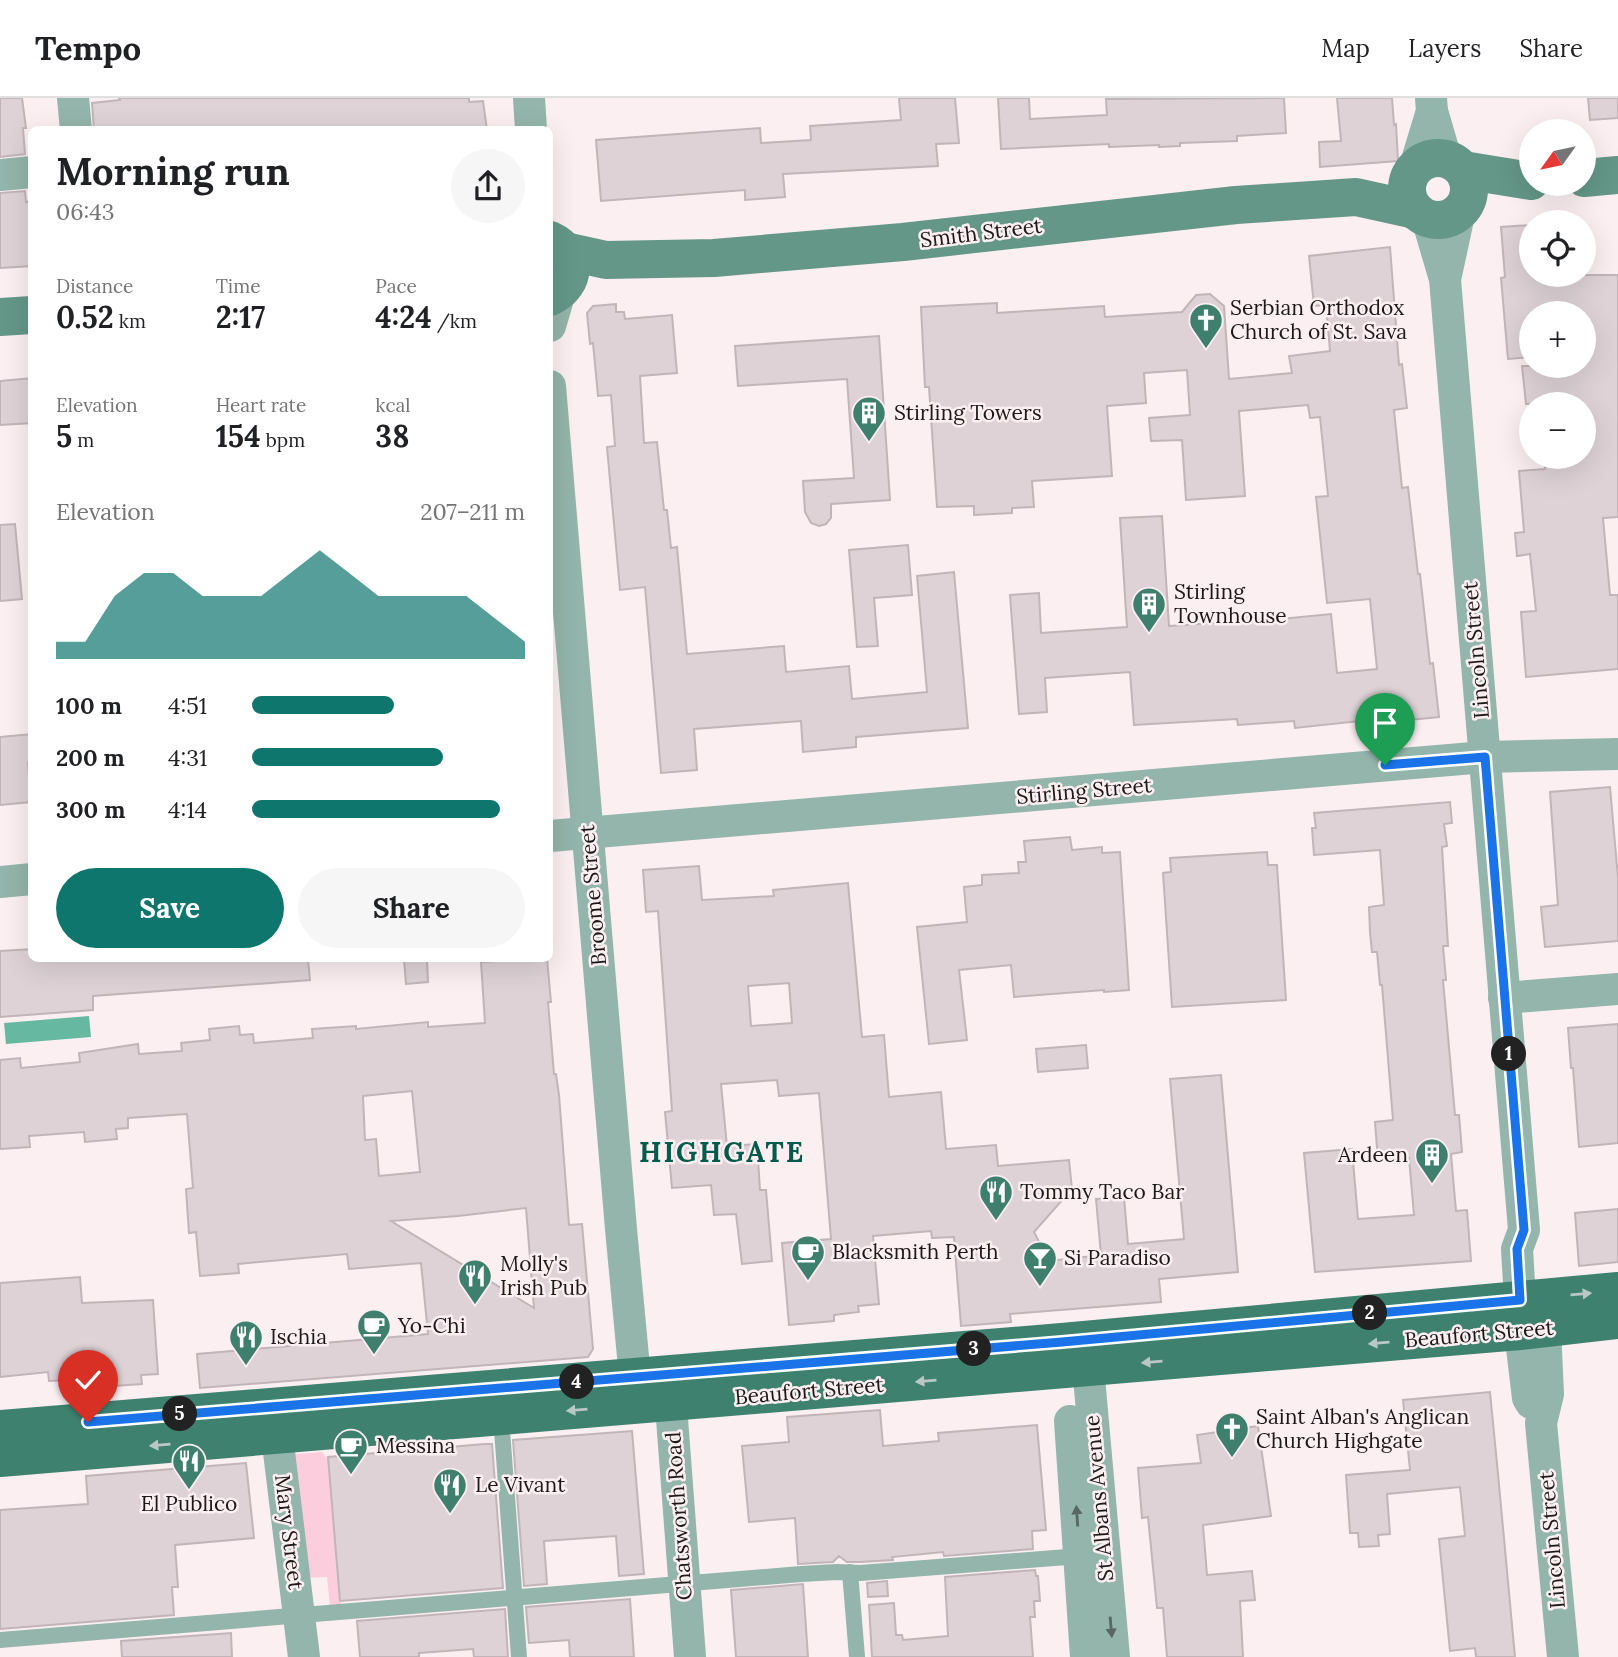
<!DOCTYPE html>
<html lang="en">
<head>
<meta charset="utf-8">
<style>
  body { margin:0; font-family:Lora,serif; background:#f6f6f6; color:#202124; height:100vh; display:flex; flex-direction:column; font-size:26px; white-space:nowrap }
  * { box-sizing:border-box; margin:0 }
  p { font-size:23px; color:#757577 }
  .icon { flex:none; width:38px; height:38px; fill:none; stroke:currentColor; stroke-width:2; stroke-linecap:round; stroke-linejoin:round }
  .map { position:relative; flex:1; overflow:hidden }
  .details { position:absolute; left:28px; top:28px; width:525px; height:836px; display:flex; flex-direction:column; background:#fff; border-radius:10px; box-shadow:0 7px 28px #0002 }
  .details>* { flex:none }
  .needle { width:46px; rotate:237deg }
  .fabs { position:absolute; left:1519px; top:21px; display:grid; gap:14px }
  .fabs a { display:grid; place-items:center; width:77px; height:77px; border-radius:50%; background:#fff; box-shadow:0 7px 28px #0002; font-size:35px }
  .pin { position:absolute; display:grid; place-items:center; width:60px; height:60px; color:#fff; margin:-72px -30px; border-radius:50% 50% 50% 0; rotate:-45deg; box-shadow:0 0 7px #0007 }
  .pin .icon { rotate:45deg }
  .km { position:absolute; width:35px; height:35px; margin:-18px; border-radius:50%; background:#222; color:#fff; font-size:19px; line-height:35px; text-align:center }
  .round { display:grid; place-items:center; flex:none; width:74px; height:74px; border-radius:37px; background:#f6f6f6 }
  .overview { display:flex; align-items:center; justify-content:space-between; height:119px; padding:0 28px }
  h1 { font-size:38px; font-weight:800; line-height:52px }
  .figures { display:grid; grid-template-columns:repeat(3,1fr); gap:10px; height:119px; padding:7px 28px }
  .figures div { display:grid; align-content:center }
  .figures b { font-size:30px; font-weight:800 }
  .figures small { font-size:19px; font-weight:400 }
  .figures p { font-size:19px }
  .chart { height:196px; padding:14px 28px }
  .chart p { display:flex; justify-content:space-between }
  .chart svg { width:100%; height:126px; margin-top:7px; fill:#0f766e; opacity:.7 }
  .cta { display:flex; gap:14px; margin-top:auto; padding:14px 28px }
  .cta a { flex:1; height:80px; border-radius:42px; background:#0f766e; color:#fff; font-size:28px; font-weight:800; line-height:80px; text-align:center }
  .cta a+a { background:#f6f6f6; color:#202124 }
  ul { padding:0 28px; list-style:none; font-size:23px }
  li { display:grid; grid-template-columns:112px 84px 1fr; align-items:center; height:52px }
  li i { height:18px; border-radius:9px; background:#0f766e }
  header { display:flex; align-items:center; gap:42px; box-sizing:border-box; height:98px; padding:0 35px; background:#fff; border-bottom:2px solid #e0e0e0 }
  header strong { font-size:33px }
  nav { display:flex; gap:38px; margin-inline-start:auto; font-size:24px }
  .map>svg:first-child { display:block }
</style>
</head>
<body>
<header>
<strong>Tempo</strong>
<nav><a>Map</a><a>Layers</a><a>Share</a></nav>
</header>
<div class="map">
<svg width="1618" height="1559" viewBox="0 0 1618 1559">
  <rect width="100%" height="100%" fill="#fbeff2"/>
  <polygon fill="#fccedd" points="322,1354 329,1363 341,1508 330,1509 327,1479 301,1480 286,1357"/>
  <polygon fill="#66b8a1" points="89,918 91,939 6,946 4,925"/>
  <g fill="#ded2d6" stroke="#c1b5b9" stroke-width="2" fill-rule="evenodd">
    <polygon points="0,0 22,0 26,30 23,30 25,56 0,59"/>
    <polygon points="119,0 469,0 469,4 483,3 487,32 94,32 92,5 120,2"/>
    <polygon points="899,0 955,0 959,45 936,46 938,68 783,76 785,99 745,102 745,92 601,103 596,42 760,30 761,45 811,42 810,28 901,22"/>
    <polygon points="998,0 1029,0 1030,21 1107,17 1106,1 1284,0 1286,35 1237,38 1237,43 1180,45 1180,48 1159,49 1159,47 1109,49 1109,46 1001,51"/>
    <polygon points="1337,0 1392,0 1394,27 1396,26 1398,63 1320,69 1319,44 1341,43"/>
    <polygon points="1588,0 1618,0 1618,20 1590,22"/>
    <polygon points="25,93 26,104 32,103 32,168 0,170 0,95"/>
    <polygon points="1531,127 1531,177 1618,177 1618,419 1603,420 1610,497 1618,497 1618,571 1526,579 1521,514 1536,513 1530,456 1517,458 1515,435 1524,434 1519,373 1545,371 1544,359 1584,359 1584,306 1526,306 1522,268 1584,268 1584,215 1531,215 1531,259 1508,261 1501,180 1505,179 1501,129"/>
    <polygon points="1390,149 1399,267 1402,266 1407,310 1394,312 1402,390 1408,389 1418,476 1420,476 1430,566 1433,565 1439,619 1369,626 1369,622 1295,630 1294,623 1238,627 1237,621 1134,627 1130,574 1045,580 1047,614 1019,616 1010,497 1039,495 1041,535 1127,529 1120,420 1162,418 1169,528 1229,524 1229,517 1250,516 1251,524 1331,516 1337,575 1377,571 1370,501 1327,505 1316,399 1328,398 1320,319 1310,320 1308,307 1239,313 1245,398 1186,402 1182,342 1151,343 1149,320 1190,317 1187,272 1144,275 1146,305 1107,308 1112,378 1032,383 1034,409 1012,410 1012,415 974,417 974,408 937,409 929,289 925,289 921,209 997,205 997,215 1104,208 1105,219 1182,214 1196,197 1210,196 1224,208 1229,281 1292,275 1289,258 1330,253 1326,207 1314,208 1309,158"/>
    <polygon points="616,206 616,214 624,214 625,221 672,217 677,275 640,278 644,345 657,344 664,412 667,412 671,450 677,449 687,556 784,548 786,574 849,568 852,601 927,594 917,478 954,474 968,630 856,639 856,649 803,654 801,623 694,631 697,672 661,675 645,489 620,492 607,349 615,348 611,297 598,298 593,245 590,246 587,215 593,208"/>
    <polygon points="879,238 890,402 831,406 831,420 826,426 819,428 811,425 805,414 803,383 854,380 847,281 738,288 735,248"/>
    <polygon points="32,280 32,325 0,327 0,283"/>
    <polygon points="15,426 22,501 0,503 0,427"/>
    <polygon points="908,447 912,497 874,500 878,548 857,549 849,452"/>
    <polygon points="32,636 32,665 28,665 31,704 0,707 0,639"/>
    <polygon points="1610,689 1618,780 1618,843 1545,849 1541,809 1558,807 1550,694"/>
    <polygon points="1450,704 1452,725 1444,726 1447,748 1442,749 1448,848 1443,848 1446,882 1443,882 1455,1017 1459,1017 1462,1054 1451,1056 1456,1113 1467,1112 1471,1163 1315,1174 1304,1055 1352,1051 1358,1121 1414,1117 1409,1060 1378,1063 1375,1024 1393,1022 1382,887 1380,887 1377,854 1372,854 1370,834 1369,809 1384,807 1380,752 1314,757 1312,730 1316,730 1314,715"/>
    <polygon points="1070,739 1072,752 1102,749 1102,755 1120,754 1129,892 1104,894 1104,892 1014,899 1011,867 959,872 967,942 929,946 917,829 967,824 964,789 982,787 982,777 1019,775 1018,764 1026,764 1024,743"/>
    <polygon points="1267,754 1268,767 1277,767 1286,902 1172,909 1163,775 1171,774 1170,760"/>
    <path d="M699 768 702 802 774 798 773 792 848 785 862 939 884 937 889 999 941 994 946 1051 996 1047 998 1068 1069 1062 1072 1091 1034 1134 1049 1163 1101 1157 1096 1101 1124 1099 1128 1146 1184 1141 1170 981 1221 977 1238 1174 1159 1181 1161 1204 1010 1216 1011 1224 961 1228 954 1139 932 1140 931 1133 873 1138 879 1206 858 1208 859 1214 834 1217V1223L789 1227 782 1145 831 1141 819 995 779 998 777 982 721 986 727 1048 757 1046 760 1092H766L772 1163 742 1166 736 1116 714 1117 711 1087 672 1090 665 1014 672 1013 658 813 646 814 643 772ZM789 885 792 925 751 928 748 888Z"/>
    <polygon points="32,851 32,861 308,861 310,882 93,898 93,912 0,919 0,853"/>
    <polygon points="404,861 427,861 428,884 406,886"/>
    <path d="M522 861H547L551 904H548L554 976H556L559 997 569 1127 582 1126 593 1251 588 1259 200 1290 197 1256 428 1236 421 1165 349 1171 347 1156 238 1166 239 1175 200 1178 196 1134 189 1135 186 1091 193 1090 187 1016 128 1020V1030L116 1031 117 1041 85 1044 84 1034 29 1038 30 1049 0 1051V962L20 960 21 970 80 964 79 955 138 946 139 956 182 953 181 945 210 942 209 931 239 928 240 937 253 936 254 945 313 940 312 931 356 928V931L428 924V929L485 925 481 864ZM412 993 420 1074 379 1078 376 1041 365 1042 363 998ZM526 1110 534 1210 391 1123 458 1118Z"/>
    <polygon points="1618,926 1618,1045 1579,1049 1573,970 1571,970 1568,930"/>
    <polygon points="1086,947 1088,970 1038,974 1036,951"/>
    <polygon points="1618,1111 1618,1164 1579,1168 1575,1115"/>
    <polygon points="80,1179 82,1205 153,1202 158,1276 141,1277 142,1286 70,1291 70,1282 49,1283 48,1274 0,1279 0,1185"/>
    <polygon points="1490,1294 1498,1376 1515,1559 1476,1559 1475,1550 1450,1553 1439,1441 1465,1438 1460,1389 1387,1396 1390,1436 1378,1437 1379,1448 1359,1449 1358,1435 1350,1435 1346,1377 1410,1372 1403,1302"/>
    <polygon points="880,1312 883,1348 939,1343 938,1335 1037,1327 1046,1432 1032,1433 1033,1451 944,1458 943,1454 892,1459 893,1462 860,1464 847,1464 839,1458 833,1464 798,1466 795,1420 749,1424 742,1348 789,1344 787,1319"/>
    <polygon points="1258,1328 1271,1418 1203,1427 1207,1477 1252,1473 1255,1502 1240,1503 1243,1559 1167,1559 1163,1510 1157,1510 1148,1419 1142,1420 1138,1370 1201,1365 1197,1337"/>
    <polygon points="632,1333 644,1476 619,1478 616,1438 544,1443 547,1486 524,1488 513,1342"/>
    <polygon points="485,1346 492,1346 503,1490 340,1503 328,1359"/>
    <polygon points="246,1365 254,1440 175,1447 178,1489 172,1489 174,1517 0,1531 0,1412 88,1406 86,1378"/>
    <polygon points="1035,1472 1036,1478 1038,1478 1040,1503 1034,1503 1035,1519 1030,1519 1033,1559 872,1559 869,1507 894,1505 896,1537 902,1537 903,1542 948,1538 945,1479"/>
    <polygon points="887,1483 888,1498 868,1499 867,1485"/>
    <polygon points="803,1486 808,1559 736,1559 731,1492"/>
    <polygon points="630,1501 634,1559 570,1559 569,1542 529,1545 526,1509"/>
    <polygon points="505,1511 508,1559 474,1559 473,1551 419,1555 419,1559 360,1559 357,1523"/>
    <polygon points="231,1535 232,1559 122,1559 121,1543"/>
  </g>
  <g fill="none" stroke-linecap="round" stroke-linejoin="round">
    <g stroke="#94b5ab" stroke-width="16">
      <polyline points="501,1319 519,1559"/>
      <polyline points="850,1474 857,1559"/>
      <polyline points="0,1542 801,1476 837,1474 860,1475 1080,1458"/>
    </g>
    <g stroke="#94b5ab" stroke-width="32">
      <polyline points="73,0 76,32"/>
      <polyline points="529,0 531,32"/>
      <polyline points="1431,0 1432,13 1446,61"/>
      <polyline points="1415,69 1432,13"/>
      <polyline points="0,77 32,74"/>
      <polyline points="1427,120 1445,181 1524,1132 1517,1151 1520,1202"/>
      <polyline points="1446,177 1460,112"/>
      <polyline points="550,228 560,194"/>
      <polyline points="550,288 621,1131 637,1301"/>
      <polyline points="550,738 1485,659 1618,656"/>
      <polyline points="0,784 32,781"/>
      <polyline points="1504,900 1618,891"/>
      <polyline points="1545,1230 1548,1296 1541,1325 1563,1559"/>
      <polyline points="1520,1233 1528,1300 1531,1305"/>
      <polyline points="1086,1246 1114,1559"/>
      <polyline points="669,1281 690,1559"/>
      <polyline points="274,1313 304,1559"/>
      <polyline points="1070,1323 1086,1559"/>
    </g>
    <g stroke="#649788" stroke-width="38">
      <circle cx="1438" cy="91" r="31"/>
      <polyline points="1463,72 1531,83"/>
      <polyline points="1584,80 1618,77"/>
      <path d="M550 142C578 155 577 186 550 199"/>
      <polyline points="565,153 606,162 714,160 903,144 1236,107 1356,99 1415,112"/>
      <polyline points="0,219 32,217"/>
    </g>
    <g stroke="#3f816f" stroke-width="38">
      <polyline points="0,1331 1062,1244 1618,1193"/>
      <polyline points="0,1360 1520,1233 1618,1222"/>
    </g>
  </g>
  <defs><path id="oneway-solid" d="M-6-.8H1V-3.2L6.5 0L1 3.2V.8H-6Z" transform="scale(1.75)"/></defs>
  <g fill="#b9c8c4">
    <use href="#oneway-solid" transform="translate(1581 1196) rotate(-5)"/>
    <use href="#oneway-solid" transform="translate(1379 1245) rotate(175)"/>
    <use href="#oneway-solid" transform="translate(1152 1264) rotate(175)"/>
    <use href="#oneway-solid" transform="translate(926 1283) rotate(175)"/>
    <use href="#oneway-solid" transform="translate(577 1312) rotate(175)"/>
    <use href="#oneway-solid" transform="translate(160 1347) rotate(175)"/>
  </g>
  <g fill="#586762">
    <use href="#oneway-solid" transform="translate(1077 1418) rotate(-94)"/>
    <use href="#oneway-solid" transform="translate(1111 1529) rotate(85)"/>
  </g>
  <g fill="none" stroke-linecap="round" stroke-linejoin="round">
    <g stroke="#fff" stroke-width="14">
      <polyline id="route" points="88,1324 1062,1244 1520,1202 1517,1151 1524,1132 1485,659 1385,667"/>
    </g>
    <use href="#route" stroke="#1a73e8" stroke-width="9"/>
  </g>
  <defs>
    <g id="church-pin" transform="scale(1.75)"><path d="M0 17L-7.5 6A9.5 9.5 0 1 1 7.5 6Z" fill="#3f7f6d" stroke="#fbeff2"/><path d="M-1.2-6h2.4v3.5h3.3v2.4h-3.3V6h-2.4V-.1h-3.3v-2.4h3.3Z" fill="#fff"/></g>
    <g id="building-pin" transform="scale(1.75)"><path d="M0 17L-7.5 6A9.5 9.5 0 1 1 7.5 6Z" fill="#3f7f6d" stroke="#fbeff2"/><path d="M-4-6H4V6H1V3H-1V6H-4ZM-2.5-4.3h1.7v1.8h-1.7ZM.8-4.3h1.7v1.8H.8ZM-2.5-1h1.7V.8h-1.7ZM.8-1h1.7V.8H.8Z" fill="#fff"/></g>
    <g id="restaurant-pin" transform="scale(1.75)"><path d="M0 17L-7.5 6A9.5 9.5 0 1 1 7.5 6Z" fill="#3f7f6d" stroke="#fbeff2"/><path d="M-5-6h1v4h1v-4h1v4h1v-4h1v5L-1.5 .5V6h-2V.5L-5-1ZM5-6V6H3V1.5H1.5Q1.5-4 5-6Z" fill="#fff"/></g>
    <g id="cafe-pin" transform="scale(1.75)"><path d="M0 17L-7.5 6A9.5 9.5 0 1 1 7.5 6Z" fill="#3f7f6d" stroke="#fbeff2"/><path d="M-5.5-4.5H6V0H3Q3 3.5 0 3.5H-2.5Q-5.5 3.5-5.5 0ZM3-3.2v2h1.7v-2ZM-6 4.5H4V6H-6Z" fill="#fff"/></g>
    <g id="bar-pin" transform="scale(1.75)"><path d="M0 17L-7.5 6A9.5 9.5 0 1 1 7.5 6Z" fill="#3f7f6d" stroke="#fbeff2"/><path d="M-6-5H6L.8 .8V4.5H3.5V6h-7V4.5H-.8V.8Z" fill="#fff"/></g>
  </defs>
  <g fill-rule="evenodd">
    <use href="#church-pin" x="1206" y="222"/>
    <use href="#building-pin" x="869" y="315"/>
    <use href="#building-pin" x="1149" y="506"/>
    <use href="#building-pin" x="1432" y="1057"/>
    <use href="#restaurant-pin" x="996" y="1094"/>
    <use href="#cafe-pin" x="808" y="1154"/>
    <use href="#bar-pin" x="1040" y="1160"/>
    <use href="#restaurant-pin" x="475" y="1178"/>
    <use href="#cafe-pin" x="374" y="1228"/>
    <use href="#restaurant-pin" x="246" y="1239"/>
    <use href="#church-pin" x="1232" y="1331"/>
    <use href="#cafe-pin" x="351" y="1348"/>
    <use href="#restaurant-pin" x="189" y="1363"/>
    <use href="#restaurant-pin" x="450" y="1387"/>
  </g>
  <g text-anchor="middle" stroke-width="5" stroke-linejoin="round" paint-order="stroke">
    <g font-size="21" fill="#1d191a" stroke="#fbeff2">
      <text transform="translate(981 135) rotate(-7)" y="7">Smith Street</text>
      <text transform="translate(1476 552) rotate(-95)" y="7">Lincoln Street</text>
      <text transform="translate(1084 693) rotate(-5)" y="7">Stirling Street</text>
      <text transform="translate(593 797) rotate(-95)" y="7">Broome Street</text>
      <text transform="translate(1479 1236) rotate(-5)" y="7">Beaufort Street</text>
      <text transform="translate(809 1293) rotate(-5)" y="7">Beaufort Street</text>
      <text transform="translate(1099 1400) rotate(-95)" y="7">St Albans Avenue</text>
      <text transform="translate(679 1418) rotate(-94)" y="7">Chatsworth Road</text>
      <text transform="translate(289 1434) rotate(83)" y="7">Mary Street</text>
      <text transform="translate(1552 1442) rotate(-95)" y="7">Lincoln Street</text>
    </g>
    <g font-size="21" fill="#1d191a" stroke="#fbeff2" text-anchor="start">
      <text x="1230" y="217">Serbian Orthodox<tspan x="1230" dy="24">Church of St. Sava</tspan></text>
      <text x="894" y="322">Stirling Towers</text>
      <text x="1174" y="501">Stirling<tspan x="1174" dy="24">Townhouse</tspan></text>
      <text x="1408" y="1064" text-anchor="end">Ardeen</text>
      <text x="1020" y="1101">Tommy Taco Bar</text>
      <text x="832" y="1161">Blacksmith Perth</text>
      <text x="1064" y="1167">Si Paradiso</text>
      <text x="500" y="1173">Molly's<tspan x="500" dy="24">Irish Pub</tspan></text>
      <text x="398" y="1235">Yo-Chi</text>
      <text x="270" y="1246">Ischia</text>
      <text x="1256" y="1326">Saint Alban's Anglican<tspan x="1256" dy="24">Church Highgate</tspan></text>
      <text x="376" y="1355">Messina</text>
      <text x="475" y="1394">Le Vivant</text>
      <text x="189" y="1413" text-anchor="middle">El Publico</text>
    </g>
    <g font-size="28" font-weight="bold" letter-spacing="2" fill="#025b4a" stroke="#fbeff2">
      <text x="722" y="1064">HIGHGATE</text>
    </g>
  </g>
</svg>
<div class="fabs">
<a><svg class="needle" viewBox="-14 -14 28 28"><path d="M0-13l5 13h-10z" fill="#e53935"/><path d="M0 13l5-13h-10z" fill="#757577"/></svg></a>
<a><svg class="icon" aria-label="locate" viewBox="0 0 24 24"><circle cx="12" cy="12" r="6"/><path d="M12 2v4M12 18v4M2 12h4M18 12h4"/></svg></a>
<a>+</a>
<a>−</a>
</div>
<div class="pin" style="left:1385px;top:667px;background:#1e9e55"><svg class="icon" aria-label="arrive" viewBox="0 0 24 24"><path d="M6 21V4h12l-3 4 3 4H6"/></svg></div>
<div class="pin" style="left:88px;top:1324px;background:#d93025"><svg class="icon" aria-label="check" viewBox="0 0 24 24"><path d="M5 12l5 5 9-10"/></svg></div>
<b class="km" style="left:1509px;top:956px">1</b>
<b class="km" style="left:1370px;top:1215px">2</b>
<b class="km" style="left:974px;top:1251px">3</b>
<b class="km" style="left:577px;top:1284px">4</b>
<b class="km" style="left:180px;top:1316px">5</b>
<section class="details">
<div class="overview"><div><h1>Morning run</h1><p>06:43</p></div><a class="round"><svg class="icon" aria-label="share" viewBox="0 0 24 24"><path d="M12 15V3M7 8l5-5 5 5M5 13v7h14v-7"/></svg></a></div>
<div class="figures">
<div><p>Distance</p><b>0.52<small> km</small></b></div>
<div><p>Time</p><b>2:17</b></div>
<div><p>Pace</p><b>4:24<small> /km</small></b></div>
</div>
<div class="figures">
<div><p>Elevation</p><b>5<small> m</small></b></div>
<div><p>Heart rate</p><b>154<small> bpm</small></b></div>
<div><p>kcal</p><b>38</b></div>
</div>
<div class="chart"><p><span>Elevation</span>207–211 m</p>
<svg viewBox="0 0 160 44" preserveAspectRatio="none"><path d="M0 44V38L10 38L20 22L30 14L40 14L50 22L60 22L70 22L80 14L90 6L100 14L110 22L120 22L130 22L140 22L150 30L160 38V44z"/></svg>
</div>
<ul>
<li><b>100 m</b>4:51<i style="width:52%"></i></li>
<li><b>200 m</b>4:31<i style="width:70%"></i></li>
<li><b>300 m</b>4:14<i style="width:91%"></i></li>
</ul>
<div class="cta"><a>Save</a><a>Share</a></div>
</section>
</div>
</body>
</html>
